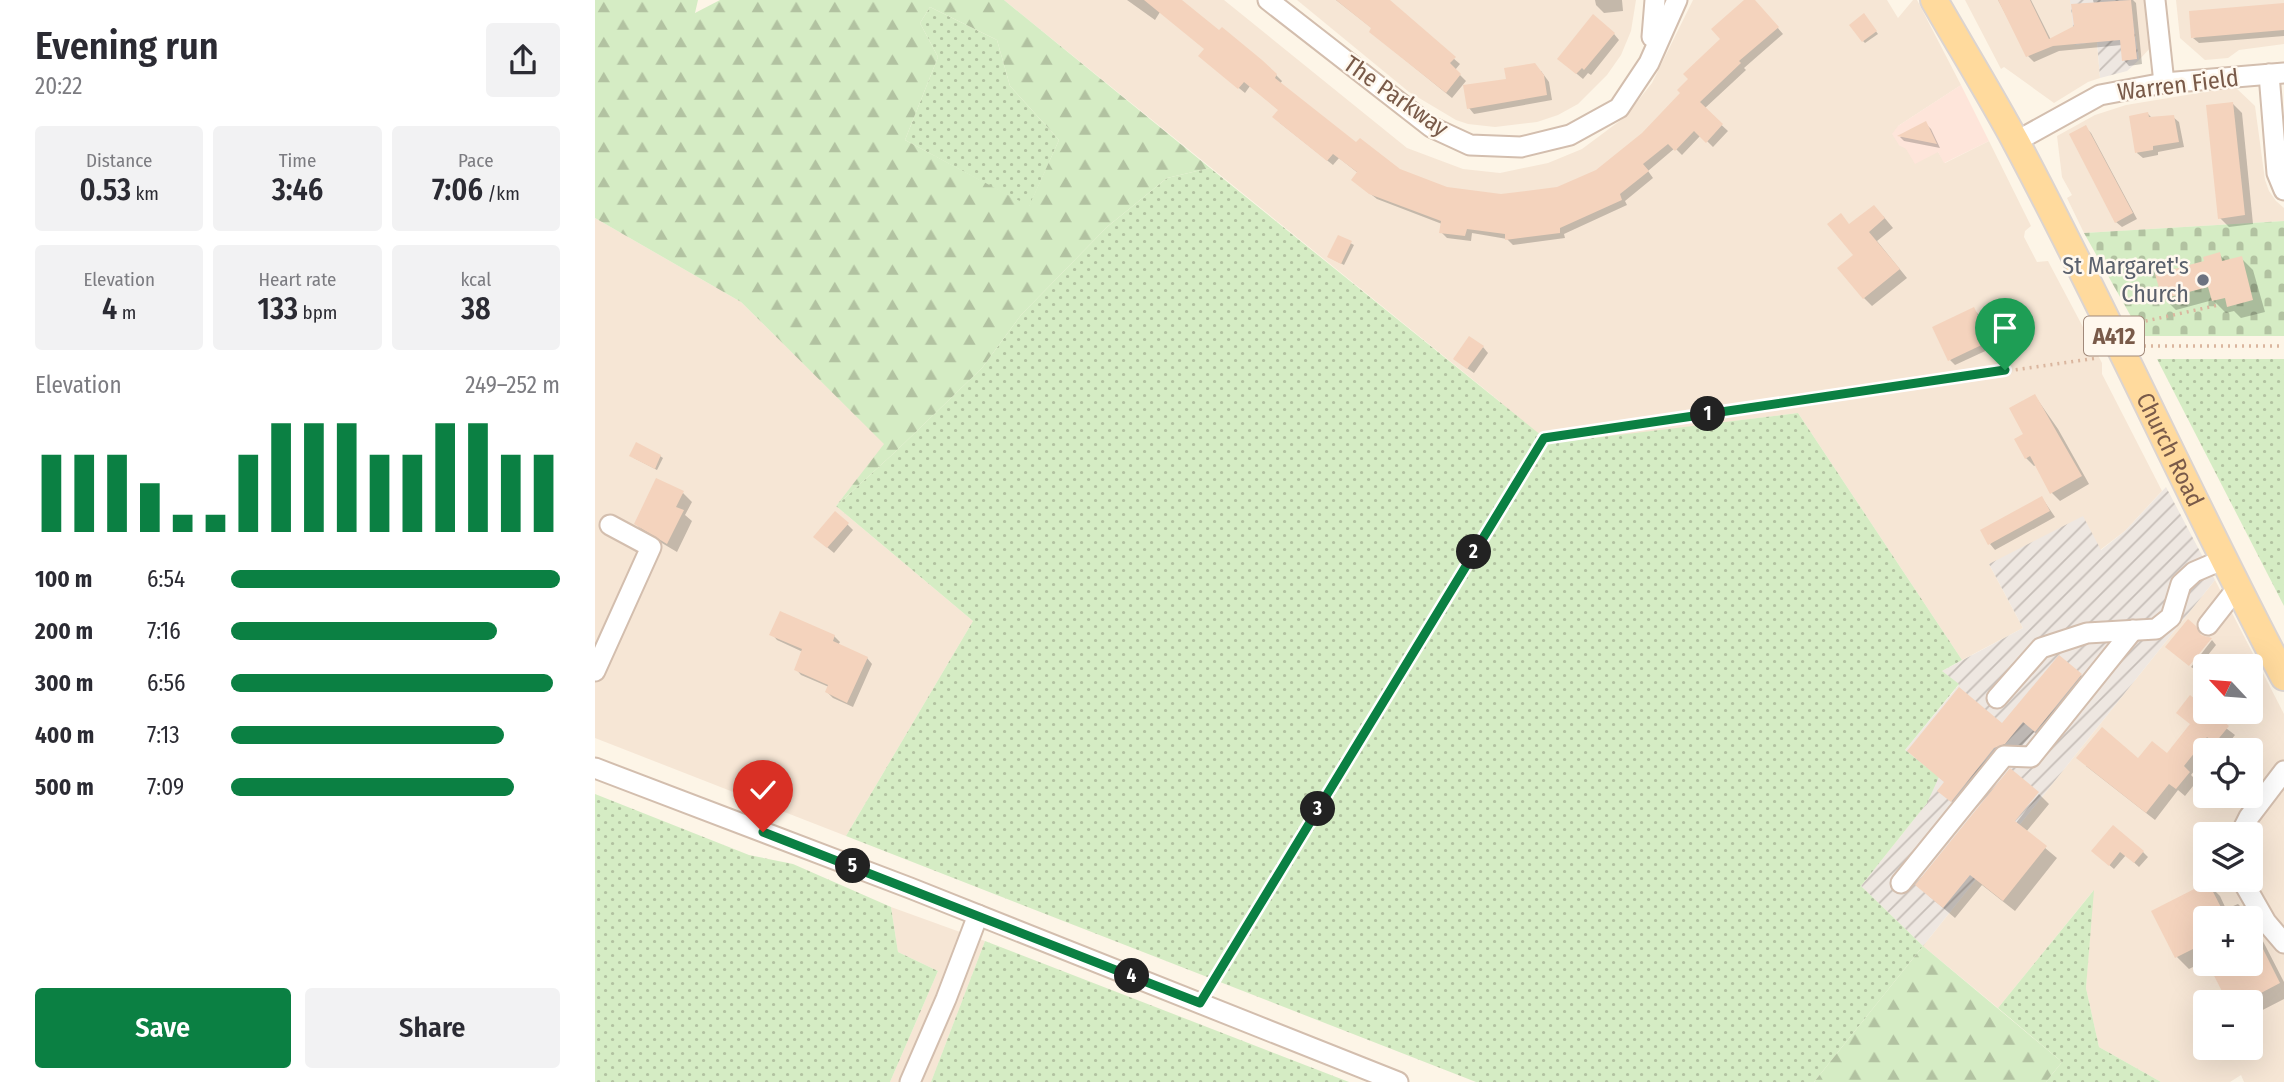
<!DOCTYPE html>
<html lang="en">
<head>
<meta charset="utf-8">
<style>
  body { margin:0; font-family:"Fira Sans Condensed",sans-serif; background:#f2f2f3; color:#2b2b33; height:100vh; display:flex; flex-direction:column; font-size:26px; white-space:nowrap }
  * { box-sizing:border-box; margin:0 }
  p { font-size:23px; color:#7c7c81 }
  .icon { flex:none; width:38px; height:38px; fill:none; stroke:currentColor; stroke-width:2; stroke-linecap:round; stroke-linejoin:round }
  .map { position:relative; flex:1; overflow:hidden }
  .panel { display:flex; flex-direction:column; background:#fff; width:595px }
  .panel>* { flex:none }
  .needle { width:46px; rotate:296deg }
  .buttons { position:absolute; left:1598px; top:654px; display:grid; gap:14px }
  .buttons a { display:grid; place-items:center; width:70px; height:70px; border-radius:7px; background:#fff; box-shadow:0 7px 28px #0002; font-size:35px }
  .pin { position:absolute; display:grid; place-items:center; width:60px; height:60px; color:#fff; margin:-72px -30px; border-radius:50% 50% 50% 0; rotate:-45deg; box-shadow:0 0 7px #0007 }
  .pin .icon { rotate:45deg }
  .km { position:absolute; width:35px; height:35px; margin:-18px; border-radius:50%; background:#222; color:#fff; font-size:19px; line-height:35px; text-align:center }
  .round { display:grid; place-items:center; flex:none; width:74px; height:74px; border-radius:7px; background:#f2f2f3 }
  .headline { display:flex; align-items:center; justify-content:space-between; height:119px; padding:0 35px }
  h1 { font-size:38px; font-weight:600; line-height:52px }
  .metrics { display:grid; grid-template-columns:repeat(3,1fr); gap:10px; height:119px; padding:7px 35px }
  .metrics div { display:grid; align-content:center; border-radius:7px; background:#f2f2f3; text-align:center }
  .metrics b { font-size:30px; font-weight:600 }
  .metrics small { font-size:19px; font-weight:400 }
  .metrics p { font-size:19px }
  .chart { height:196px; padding:14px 35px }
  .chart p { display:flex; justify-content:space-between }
  .chart svg { width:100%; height:126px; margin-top:7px; stroke:#0b8043; stroke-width:6 }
  .action { display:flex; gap:14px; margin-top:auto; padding:14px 35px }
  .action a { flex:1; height:80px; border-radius:7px; background:#0b8043; color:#fff; font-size:28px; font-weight:600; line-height:80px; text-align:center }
  .action a+a { background:#f2f2f3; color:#2b2b33 }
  ul { padding:0 35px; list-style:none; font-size:23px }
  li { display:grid; grid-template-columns:112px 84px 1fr; align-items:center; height:52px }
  li i { height:18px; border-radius:9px; background:#0b8043 }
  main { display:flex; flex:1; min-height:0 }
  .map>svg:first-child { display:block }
</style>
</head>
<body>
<main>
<section class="panel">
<div class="headline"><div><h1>Evening run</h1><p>20:22</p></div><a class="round"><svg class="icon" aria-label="share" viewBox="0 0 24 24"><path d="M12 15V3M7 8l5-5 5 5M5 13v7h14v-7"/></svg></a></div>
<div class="metrics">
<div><p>Distance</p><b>0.53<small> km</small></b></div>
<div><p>Time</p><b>3:46</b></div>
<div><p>Pace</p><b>7:06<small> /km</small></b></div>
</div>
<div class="metrics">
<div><p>Elevation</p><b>4<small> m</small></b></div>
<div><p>Heart rate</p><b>133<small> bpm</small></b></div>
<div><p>kcal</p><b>38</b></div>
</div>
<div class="chart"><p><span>Elevation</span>249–252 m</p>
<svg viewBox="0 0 160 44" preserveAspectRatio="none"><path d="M5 44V17M15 44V17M25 44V17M35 44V27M45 44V38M55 44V38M65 44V17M75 44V6M85 44V6M95 44V6M105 44V17M115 44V17M125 44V6M135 44V6M145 44V17M155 44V17"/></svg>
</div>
<ul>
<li><b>100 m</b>6:54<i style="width:100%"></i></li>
<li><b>200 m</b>7:16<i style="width:81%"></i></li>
<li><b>300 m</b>6:56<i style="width:98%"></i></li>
<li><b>400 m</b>7:13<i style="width:83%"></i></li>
<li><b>500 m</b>7:09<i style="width:86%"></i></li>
</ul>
<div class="action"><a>Save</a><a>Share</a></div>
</section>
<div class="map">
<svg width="1689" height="1082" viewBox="0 0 1689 1082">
  <defs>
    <pattern id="industrial-furrows" width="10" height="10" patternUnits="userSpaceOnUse" patternTransform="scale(1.75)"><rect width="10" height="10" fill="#eee7e1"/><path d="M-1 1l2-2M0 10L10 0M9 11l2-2" fill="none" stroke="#c6beb8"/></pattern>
    <pattern id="grass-dots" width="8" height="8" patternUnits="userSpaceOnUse" patternTransform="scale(1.75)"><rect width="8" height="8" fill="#d5ecc4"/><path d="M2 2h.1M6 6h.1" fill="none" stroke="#b2c2a1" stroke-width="1.8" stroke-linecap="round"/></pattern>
    <pattern id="forest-firs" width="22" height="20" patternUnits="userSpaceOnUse" patternTransform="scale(1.75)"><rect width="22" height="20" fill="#d5ecc4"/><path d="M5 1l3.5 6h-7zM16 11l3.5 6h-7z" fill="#b2c2a1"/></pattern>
    <pattern id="cemetery-stones" width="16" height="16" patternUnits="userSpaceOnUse" patternTransform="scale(1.75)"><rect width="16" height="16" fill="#d5ecc4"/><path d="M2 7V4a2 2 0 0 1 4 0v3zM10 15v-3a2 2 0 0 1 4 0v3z" fill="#b2c2a1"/></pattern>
  </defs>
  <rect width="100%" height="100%" fill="#fdf5e7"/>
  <g fill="#f6e6d5" fill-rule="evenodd">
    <polygon points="409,0 629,0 812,148 868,169 905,173 953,163 987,149 1030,117 1057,83 1098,0 1292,0 1303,18 1318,0 1322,0 1366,85 1303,126 1304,145 1311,148 1343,152 1350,163 1394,141 1436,226 1430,231 1429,237 1442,262 1453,261 1507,363 1507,374 1567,491 1530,531 1505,550 1394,564 1428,628 1367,660 1203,413 949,445 903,400"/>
    <polygon points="702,0 1041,0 1036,31 1026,55 1012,75 983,104 963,115 942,122 900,127 873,124 861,120 814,92"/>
    <polygon points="1370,0 1476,0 1481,45 1502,41 1505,78 1493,82 1459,103 1409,67 1406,69"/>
    <polygon points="1535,0 1552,0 1556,47 1544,60"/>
    <polygon points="1581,0 1689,0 1689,44 1644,50 1633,58 1610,60 1585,38"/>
    <polygon points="1640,87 1660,106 1670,180 1674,191 1681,201 1689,208 1689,221 1489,233 1472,198 1477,195 1467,177 1462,136 1500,115 1531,105"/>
    <polygon points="0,218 146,302 290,444 241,506 378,621 251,836 0,738"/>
    <path d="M1620 580 1689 714V1082H1649L1646 1075 1635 1082H1566L1504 1047 1491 988 1498 891 1403 1008 1328 946ZM1610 667H1656V712H1610ZM1610 751H1656V796H1610ZM1610 835H1656V880H1610ZM1610 919H1656V964H1610ZM1610 1003H1656V1048H1610Z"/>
    <polygon points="296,907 390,941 336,1082 295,1082 343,971 303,952"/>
  </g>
  <polygon fill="#fee5da" points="1366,85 1394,141 1349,163 1343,152 1320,164 1311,149 1304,145 1297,134 1303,126"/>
  <g fill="url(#industrial-furrows)">
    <polygon points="1475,0 1535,0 1544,60 1532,71 1505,78 1502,41 1480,45"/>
    <polygon points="1571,487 1620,580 1328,946 1266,886 1332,803 1310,750 1364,685 1347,671 1428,628 1394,564 1488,516 1506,550 1530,531"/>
  </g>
  <g fill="url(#grass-dots)">
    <polygon points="335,7 402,40 415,86 464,140 434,207 310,140 343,57 325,23"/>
    <polygon points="615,168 952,440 950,444 1203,413 1367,660 1347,671 1364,684 1310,750 1344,777 1332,803 1266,886 1328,946 1219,1082 881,1082 251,836 378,621 241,506 299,453 387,368 426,315 512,227 572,178"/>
    <polygon points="1562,359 1689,359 1689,606"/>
    <polygon points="0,794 154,855 198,864 296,907 303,952 343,971 295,1082 0,1082"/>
    <polygon points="1499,890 1491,988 1504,1047 1566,1082 1451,1082 1467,1062 1403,1008"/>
    <polygon points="390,941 754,1082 336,1082"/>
  </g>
  <g fill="url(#forest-firs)" fill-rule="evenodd">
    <path d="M0 0H103L100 13 125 0H409L615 168 572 178 512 227 426 315 387 368 299 453 241 506 289 444 146 302 0 218ZM335 7 402 40 415 86 464 140 434 206 310 140 343 57 325 23Z"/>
    <polygon points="1328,946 1467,1062 1451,1082 1219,1082"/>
  </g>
  <polygon fill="url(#cemetery-stones)" points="1689,221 1689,336 1547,336 1489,233"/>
  <g fill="#0003">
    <polygon points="532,0 583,0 681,75 687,81 685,84 761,144 804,171 851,189 906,196 963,189 1002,172 1048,134 1087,93 1127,40 1151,0 1159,0 1188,34 1149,68 1151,70 1109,109 1133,131 1118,147 1106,135 1087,155 1080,148 1053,171 1058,178 1030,201 1032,205 969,234 970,238 918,245 912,239 877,233 876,241 852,238 846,232 847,224 782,199 764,185 763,173 744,158 738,165 685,123 685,111 655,86 650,93 611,61 611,49 565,12 560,20"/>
    <polygon points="741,0 790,0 865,64 860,70 871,81 857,98 782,37 778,29"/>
    <polygon points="1000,0 1027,0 1028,11 1009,13 1001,5"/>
    <polygon points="1403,0 1436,0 1456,40 1480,27 1499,4 1498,0 1538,0 1541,3 1547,64 1534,66 1529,60 1527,45 1464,51 1439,62 1433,56"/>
    <polygon points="1689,5 1689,36 1604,43 1598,38"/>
    <polygon points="1271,18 1283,34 1270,43 1268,41"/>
    <polygon points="1019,34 1024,40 996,75 993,73 988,79 970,64"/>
    <polygon points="946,71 954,82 957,100 879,114 874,108 913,80"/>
    <polygon points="1638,104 1647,113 1658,224 1634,227 1625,218"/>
    <polygon points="1553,114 1557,118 1578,117 1584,122 1589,147 1563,152 1563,155 1548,158 1542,153"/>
    <polygon points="1330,123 1336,129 1345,148 1309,141 1305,137"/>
    <polygon points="1490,127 1496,133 1542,219 1527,227 1521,222"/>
    <polygon points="1288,216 1298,228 1282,241 1312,278 1277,306 1269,298 1255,226"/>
    <polygon points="744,237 759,245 749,265 734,257"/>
    <polygon points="1624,254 1632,262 1646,258 1658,270 1670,312 1646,318 1639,311 1631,313 1618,300 1581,310 1569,298 1611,262"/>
    <polygon points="1378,309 1384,315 1399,347 1360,365 1355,360"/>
    <polygon points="888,347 893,353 879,373 866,364"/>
    <polygon points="1440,396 1463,429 1494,484 1465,501 1457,493 1441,465 1439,466 1431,458 1430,435"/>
    <polygon points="65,456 68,458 62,470 39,458"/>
    <polygon points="88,493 97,502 90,515 97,521 82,552 50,533 41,524"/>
    <polygon points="1447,498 1460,517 1400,550 1395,544"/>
    <polygon points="252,524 258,530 239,553 226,542"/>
    <polygon points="177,634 239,636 245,642 243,645 272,658 277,664 258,707 238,698 232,692 234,687 206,675 201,669 208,652 182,640"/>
    <polygon points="1617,640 1621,645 1601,670 1596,667"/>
    <polygon points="1486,675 1497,686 1452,742 1439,732 1368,812 1345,791 1351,783 1314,751 1408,725"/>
    <polygon points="1610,709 1610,712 1640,735 1628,750 1620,744 1615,751 1610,751 1610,757 1596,775 1602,781 1590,796 1583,790 1560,820 1491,766 1572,755"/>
    <polygon points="1444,794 1454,804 1431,832 1462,858 1420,911 1387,885 1360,918 1334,896 1413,826 1416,829"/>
    <polygon points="1498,851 1548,852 1553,857 1544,867 1531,855 1519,869"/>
    <polygon points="1613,884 1625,896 1631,909 1643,904 1655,916 1689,982 1689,999 1656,1016 1656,1003 1635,1003 1656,964 1656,919 1610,919 1610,961 1594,969 1582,957 1559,912"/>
  </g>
  <g fill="#f4d3bd">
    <polygon points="549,0 587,0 624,30 627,27 667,60 682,74 680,78 761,142 765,138 805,169 852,187 906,194 962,187 1001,170 1047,133 1085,93 1082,90 1093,79 1088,74 1125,39 1116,29 1149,0 1160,0 1184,27 1144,61 1146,63 1105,102 1128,124 1111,143 1099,131 1080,151 1073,144 1048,164 1054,171 1025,194 1027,200 965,228 965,233 910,240 910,234 872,229 870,236 844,233 846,221 774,194 756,180 762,172 738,154 732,161 677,117 683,110 649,82 643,89 603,56 609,49"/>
    <polygon points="741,0 795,0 861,57 855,63 866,74 851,93 774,32 776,28"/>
    <polygon points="1403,0 1435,0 1454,39 1479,26 1476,4 1536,0 1542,59 1527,61 1525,40 1458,46 1431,57"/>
    <polygon points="1689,3 1689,30 1596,38 1594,11"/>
    <polygon points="1269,13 1282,31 1267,42 1254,25"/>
    <polygon points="998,14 1020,33 989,70 987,68 981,74 962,59"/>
    <polygon points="940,63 949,75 952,95 872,109 868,85 911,79 909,68"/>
    <polygon points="1638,102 1650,215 1623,219 1611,105"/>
    <polygon points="1553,112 1554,117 1579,115 1584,142 1558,146 1558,150 1540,153 1534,116"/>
    <polygon points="1331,121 1342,144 1302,136"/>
    <polygon points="1491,125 1538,213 1520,223 1474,134"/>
    <polygon points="1279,205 1290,218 1274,232 1305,269 1268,299 1242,268 1258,255 1232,224 1246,213 1254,224"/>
    <polygon points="743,235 757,241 746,264 732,257"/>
    <polygon points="1625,252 1627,261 1647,256 1658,300 1632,307 1630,298 1617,301 1613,287 1567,299 1560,274 1609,261 1608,257"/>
    <polygon points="1379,307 1395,341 1353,361 1337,327"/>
    <polygon points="874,336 889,346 872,369 858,359"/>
    <polygon points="1440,394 1487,476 1455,494 1435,456 1430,459 1419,439 1428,434 1414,408"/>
    <polygon points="41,442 66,455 60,469 34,456"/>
    <polygon points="61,478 89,491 81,507 89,510 72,544 39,524"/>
    <polygon points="1447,496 1455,511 1393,545 1385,530"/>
    <polygon points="240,511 254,523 232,548 218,537"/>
    <polygon points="185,611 240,635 238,641 273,657 252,703 230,692 233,685 199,670 207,649 174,635"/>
    <polygon points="1593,619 1601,626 1606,635 1617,638 1594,666 1570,647"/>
    <polygon points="1464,655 1487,674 1440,732 1428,722 1410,744 1399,748 1356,802 1342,791 1349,782 1312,751 1364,687 1407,723"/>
    <polygon points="1595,695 1610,707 1610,712 1617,712 1634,726 1620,743 1612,737 1589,766 1595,772 1581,789 1574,784 1551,813 1481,758 1507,727 1543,758 1557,741 1572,753 1595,724 1581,713"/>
    <polygon points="1415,768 1444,792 1420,821 1452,846 1408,901 1375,875 1348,908 1320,885"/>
    <polygon points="1518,825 1549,851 1539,863 1525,852 1514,866 1496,851"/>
    <polygon points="1613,882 1632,919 1610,919 1610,943 1580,958 1556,911"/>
    <polygon points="1656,925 1685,983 1647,1003 1633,1003 1613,964 1656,964"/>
  </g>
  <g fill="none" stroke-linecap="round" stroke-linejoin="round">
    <g stroke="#d3beae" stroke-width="23">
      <g id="minor">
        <polyline points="673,0 836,127 875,145 926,147 975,135 1024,108 1054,63 1082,0"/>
        <polyline points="1560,0 1569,83"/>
        <polyline points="1057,37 1060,0"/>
        <polyline points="1674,74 1682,173 1689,190"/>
        <polyline points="1420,142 1505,95 1569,83 1689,73"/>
        <polyline points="1613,625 1642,588"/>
        <polyline points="0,671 56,547 15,525"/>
        <polyline points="1402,698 1446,648 1492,633 1561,629 1576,617 1586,584 1599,572 1627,560"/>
        <polyline points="0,768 315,888 803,1082"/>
        <polyline points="1645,835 1654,817 1689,771"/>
        <polyline points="1647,880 1671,922 1689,943"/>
        <polyline points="1306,883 1409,756 1436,757 1538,630"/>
        <polyline points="315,1082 351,999 383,915"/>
      </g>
    </g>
    <g stroke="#dcd4d0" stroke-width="30">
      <g id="major">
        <path id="s1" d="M1339 0C1366 47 1395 94 1421 142 1515 318 1596 501 1689 677"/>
      </g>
    </g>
    <g stroke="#dab69f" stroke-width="3.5" stroke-dasharray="2 5" stroke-linecap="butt">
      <polyline points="1537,324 1624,305"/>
      <polyline points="1549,346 1689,346"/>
      <polyline points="615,987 949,437 1503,358"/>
    </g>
    <use href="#minor" stroke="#fff" stroke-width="19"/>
    <use href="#major" stroke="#ffda9d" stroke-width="26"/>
  </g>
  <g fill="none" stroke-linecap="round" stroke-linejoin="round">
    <g stroke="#fff" stroke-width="14">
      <polyline id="route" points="168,832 605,1003 949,438 1410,370"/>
    </g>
    <use href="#route" stroke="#0b8043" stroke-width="9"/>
  </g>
  <circle fill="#6b7280" stroke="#fff8ee" stroke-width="2.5" cx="1608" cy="280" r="7"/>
  <g text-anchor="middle" stroke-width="5" stroke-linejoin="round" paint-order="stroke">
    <rect fill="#fff8ee" stroke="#a1897a" stroke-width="2" x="1489" y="316.5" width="60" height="39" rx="5"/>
    <g font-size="23" font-weight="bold" fill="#795a49">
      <text x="1519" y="344">A412</text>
    </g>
    <g font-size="24" fill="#795a49" stroke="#fff8ee">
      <text transform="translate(1583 85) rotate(-7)" y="8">Warren Field</text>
      <text transform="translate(801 96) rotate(35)" y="8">The Parkway</text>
      <text dy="8" stroke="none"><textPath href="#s1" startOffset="508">Church Road</textPath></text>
    </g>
    <g font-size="24" fill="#5b616d" stroke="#fff8ee" text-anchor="end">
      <text x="1594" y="274">St Margaret's<tspan x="1594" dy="28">Church</tspan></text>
    </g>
  </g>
</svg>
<div class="buttons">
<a><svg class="needle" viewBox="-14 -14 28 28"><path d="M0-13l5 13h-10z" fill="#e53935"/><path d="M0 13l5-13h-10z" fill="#7c7c81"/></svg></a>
<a><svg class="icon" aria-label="locate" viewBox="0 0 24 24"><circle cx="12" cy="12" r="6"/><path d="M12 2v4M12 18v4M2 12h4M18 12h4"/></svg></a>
<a><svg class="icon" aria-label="layers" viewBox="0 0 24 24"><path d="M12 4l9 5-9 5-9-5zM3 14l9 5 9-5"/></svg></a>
<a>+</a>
<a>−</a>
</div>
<div class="pin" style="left:1410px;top:370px;background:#1e9e55"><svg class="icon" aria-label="arrive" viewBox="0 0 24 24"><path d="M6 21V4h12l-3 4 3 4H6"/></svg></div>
<div class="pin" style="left:168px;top:832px;background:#d93025"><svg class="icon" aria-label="check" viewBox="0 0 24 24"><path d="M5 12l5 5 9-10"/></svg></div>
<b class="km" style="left:1113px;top:414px">1</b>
<b class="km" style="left:879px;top:552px">2</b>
<b class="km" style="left:723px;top:809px">3</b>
<b class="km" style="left:537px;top:976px">4</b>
<b class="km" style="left:258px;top:866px">5</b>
</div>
</main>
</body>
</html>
